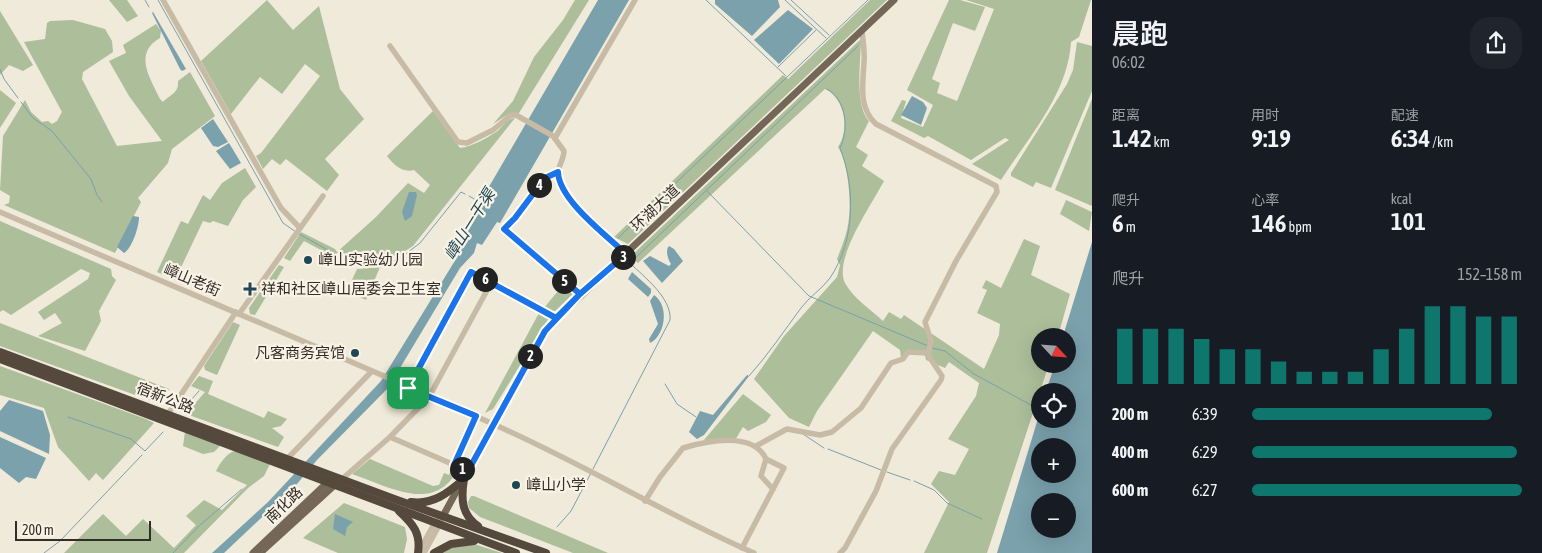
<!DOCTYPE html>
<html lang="zh">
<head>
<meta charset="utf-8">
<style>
  body { margin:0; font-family:"Asap Condensed","Noto Sans SC",sans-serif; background:#20242c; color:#f1f3f6; height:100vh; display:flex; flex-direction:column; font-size:19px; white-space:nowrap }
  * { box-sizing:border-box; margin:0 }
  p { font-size:16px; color:#9ea1a6 }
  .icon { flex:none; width:28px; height:28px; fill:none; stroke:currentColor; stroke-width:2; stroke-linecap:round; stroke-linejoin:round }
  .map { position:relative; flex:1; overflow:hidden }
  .drawer { display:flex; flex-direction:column; background:#171b24; width:450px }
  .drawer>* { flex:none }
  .needle { width:32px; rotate:116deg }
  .buttons { position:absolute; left:1031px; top:328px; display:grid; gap:10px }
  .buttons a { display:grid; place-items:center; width:45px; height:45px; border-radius:50%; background:#171b24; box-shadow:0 5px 20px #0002; font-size:25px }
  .scale { position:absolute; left:15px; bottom:12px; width:136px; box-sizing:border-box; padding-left:5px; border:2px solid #342d27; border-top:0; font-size:14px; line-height:18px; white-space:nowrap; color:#342d27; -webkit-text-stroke:4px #f8f3e6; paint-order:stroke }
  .pin { position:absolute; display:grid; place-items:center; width:42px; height:42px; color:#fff; margin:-21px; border-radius:10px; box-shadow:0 2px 8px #0006 }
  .km { position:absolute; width:25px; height:25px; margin:-12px; border-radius:50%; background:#222; color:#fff; font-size:14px; line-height:25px; text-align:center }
  .round { display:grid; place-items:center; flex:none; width:52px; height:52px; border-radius:20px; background:#20242c }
  .headline { display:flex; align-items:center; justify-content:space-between; height:85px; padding:0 20px }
  h1 { font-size:28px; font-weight:600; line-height:38px }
  .figures { display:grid; grid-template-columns:repeat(3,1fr); gap:8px; height:85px; padding:5px 20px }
  .figures div { display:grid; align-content:center }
  .figures b { font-size:25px; font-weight:600 }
  .figures small { font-size:14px; font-weight:400 }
  .figures p { font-size:14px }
  .chart { height:140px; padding:10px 20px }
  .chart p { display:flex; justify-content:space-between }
  .chart svg { width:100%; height:90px; margin-top:5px; stroke:#0f766e; stroke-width:6 }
  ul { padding:0 20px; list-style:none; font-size:16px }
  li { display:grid; grid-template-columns:80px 60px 1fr; align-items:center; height:38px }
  li i { height:12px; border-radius:6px; background:#0f766e }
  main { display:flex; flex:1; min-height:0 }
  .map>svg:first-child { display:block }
</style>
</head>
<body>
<main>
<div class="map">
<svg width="1092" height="553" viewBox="0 0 1092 553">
  <rect width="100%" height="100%" fill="#f0eada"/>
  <g fill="#acbe9a">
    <polygon points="109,0 127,0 138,16 127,22"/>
    <polygon points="267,0 293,30 319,6 340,89 364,119 325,159 339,175 327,191 286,159 280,165 272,159 263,169 256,156 261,153 320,76 305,64 282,94 260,77 231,114 201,61"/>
    <polygon points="575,0 589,0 519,113 510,113 493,124 513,101 534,57 563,20"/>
    <polygon points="870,0 887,0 628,244 614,237 783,75 788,79"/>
    <path d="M949 0H960L985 7 975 31 953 23 932 79 940 83 937 93 957 101 994 9 966 0H1091L1079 37 1071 42C1068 94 1028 138 1001 180L972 164 1009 140 1005 138 971 160 928 136 924 138 891 121 902 100 906 101 901 118 923 127 933 105 907 90Z"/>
    <polygon points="0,11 33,65 23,71 9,65 0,75"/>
    <path d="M73 20 105 29 112 41 113 52 83 72 82 79 117 146 162 141 129 96 109 61 126 53 123 45 156 24 161 31 160 38C133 53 150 78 160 99L163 102C171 94 179 93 178 81L190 72 215 116 172 149 168 163 138 198 141 202 115 253 4 205 9 203 10 196 0 190 3 136 25 100 31 112 42 122 48 121 52 124 57 121 62 112 24 42 45 39 47 23 50 21Z"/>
    <path d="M861 39C861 59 854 106 869 121L856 147 868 155 862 166 884 181C872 204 833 259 845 283 853 298 871 310 883 321L889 312 901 319 904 315 984 369 999 335 1000 324 977 313 987 290 982 288 986 280 1001 288 1024 239 1040 246 1031 275 1070 294 1058 336H1040V364H1049L987 553H924L949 502 931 484 939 471 955 475 969 449 948 439 976 396 979 383 949 362 945 368 926 360 924 351 907 350 901 358 900 350 873 331 817 411 809 427 789 418 754 379 784 336 837 277 840 265 837 259C842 246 848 232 849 217 851 199 848 162 838 147 850 130 845 98 825 89L638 263 631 256Z"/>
    <polygon points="1077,42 1092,46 1092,91 1051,188 1036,182 1033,187 1011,176 1011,173 1067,84 1073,70"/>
    <polygon points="0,90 16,103 0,128"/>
    <polygon points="1092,99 1092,206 1055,190"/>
    <path d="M433 111 460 148C471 147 487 138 496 132 503 127 507 118 515 118L413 246C389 262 363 266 337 253L334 257 304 241 290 261 284 258 301 232 335 249 337 252 376 217 408 183 424 193 430 185 414 170C402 173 394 165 387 156Z"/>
    <polygon points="245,168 256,187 243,200 228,226 213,221 210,223 203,221 175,280 157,272 181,221 188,224 203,195 210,200 222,183"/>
    <polygon points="1066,200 1092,212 1089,231 1060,214"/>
    <polygon points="0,221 111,269 112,276 116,280 99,311 101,321 85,351 38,336 62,323 55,313 44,320 38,312 88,279 90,273 81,269 11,315 3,310 0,312"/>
    <polygon points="532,256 575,292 553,313 543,309 563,285"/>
    <polygon points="279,265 284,267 255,315 250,314 249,308"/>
    <polygon points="380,267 366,300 347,291 357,269"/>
    <polygon points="539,313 549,318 493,409 485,413"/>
    <polygon points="233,322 240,325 217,375 205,370 204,366"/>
    <polygon points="0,323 169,389 160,404 0,346"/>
    <polygon points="0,366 146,419 154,423 103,480 96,473 89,481 58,447 44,408 0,395"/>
    <polygon points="199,376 213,381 208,394 264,418 268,411 287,419 281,426 272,428 284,437 278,447 186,414 205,392 191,386"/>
    <polygon points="743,394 771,415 766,422 748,431 743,427 735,440 704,440"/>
    <polygon points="185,432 221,445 214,452 203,454 183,446"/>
    <path d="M235 451 270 464 264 476 248 488 184 553H64L103 514 126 536 143 519 174 548 196 525 186 516 204 500 222 510 247 485 216 471C220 463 227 453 235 451Z"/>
    <path d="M370 459 433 486 439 485 444 473 449 475 452 467 457 471C433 514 388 486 352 474Z"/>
    <polygon points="471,496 474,496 608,553 573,553 480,517 469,508 468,502"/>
    <polygon points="344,503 405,527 407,539 404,553 338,553 303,538"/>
    <polygon points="471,543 502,553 441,553 449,548"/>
  </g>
  <g fill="#7aa1ac" fill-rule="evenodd">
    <polygon points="598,0 629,0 500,223 497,222 482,245 477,243 474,253 460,268 388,388 317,460 297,484 224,553 212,553 268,502 381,381 456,259 465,236 480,211 476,209"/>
    <polygon points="715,0 778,0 780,7 752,36 715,4"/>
    <polygon points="788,10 813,29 779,64 754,40"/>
    <polygon points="153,12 186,69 182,71 180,69 152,13"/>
    <polygon points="912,96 923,102 927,108 921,125 901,115"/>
    <polygon points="213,119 228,142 218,147 213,146 201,128"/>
    <polygon points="229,143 241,163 230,169 216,151"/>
    <polygon points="409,192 416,192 417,195 412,216 405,221 402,212"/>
    <path d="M133 216 139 217C139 227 132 248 124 253L117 247Z"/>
    <path d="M1092 242V553H997L1040 412V419H1068V391H1046L1055 364H1068V336H1063ZM1040 446H1068V474H1040ZM1040 501H1068V529H1040Z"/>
    <path d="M669 246 674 249 683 261 662 283 643 261 650 256 669 266 671 264C668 260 665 250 669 246Z"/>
    <polygon points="632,272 651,289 651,293 648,297 628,279"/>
    <path d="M654 295C670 306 665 336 650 343L649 339 658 324 650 301Z"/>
    <polygon points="747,375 749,376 704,435 697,439 689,432 700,411 713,415"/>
    <polygon points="9,400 43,411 50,435 49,454 0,431 0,411"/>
    <polygon points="0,437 46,458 36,479 26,477 19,483 0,468"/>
    <polygon points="335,514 353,522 347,527 345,536 333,529"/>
  </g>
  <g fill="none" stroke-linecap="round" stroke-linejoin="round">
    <g stroke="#7aa1ac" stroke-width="1">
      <polyline points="145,0 149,7"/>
      <polyline points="158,0 283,223 296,232"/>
      <polyline points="706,0 786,76"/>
      <polyline points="785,0 826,38"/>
      <polyline points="791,0 829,35"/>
      <polyline points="778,67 816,30"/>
      <polyline points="0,69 4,79 18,98"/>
      <polyline points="21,102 33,118 52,131 91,179 97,195 102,202"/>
      <polyline points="707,191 809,296 928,346"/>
      <polyline points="469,196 481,203"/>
      <polyline points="299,234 346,260 380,263 398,260 420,243 461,192 465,194"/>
      <polyline points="618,238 868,0"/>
      <polyline points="932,348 945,351 974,374 1040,410"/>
      <path d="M749 376C768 355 784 331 801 308 809 297 822 289 830 278 855 241 856 188 840 148 849 129 847 100 827 89"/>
      <polyline points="665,384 677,404 696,417"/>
      <polyline points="184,408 199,391"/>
      <polyline points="68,417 131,439 145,451 163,432"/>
      <polyline points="803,434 824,448"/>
      <polyline points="828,449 881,470"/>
      <path d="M593 469 670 320C672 298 644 277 630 263L858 46"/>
      <polyline points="887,472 910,480"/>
      <polyline points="914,481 934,490 947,503 982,519"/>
      <polyline points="557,527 571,511 591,473"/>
      <polyline points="44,553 60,541 142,455"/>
      <polyline points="173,553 200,525 242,489"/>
    </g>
    <g stroke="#c8bba6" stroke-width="5.5">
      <polyline points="163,0 281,208 299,227"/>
      <path d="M390 46 458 142 467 143 493 130 511 115H516L553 136 564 151C564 159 558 166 558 174 559 199 608 237 626 254"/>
      <polyline points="555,138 635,0"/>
      <polyline points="558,172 545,178 515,218 504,229 581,294"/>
      <path d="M0 212C164 283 330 351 493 424 582 463 665 514 754 553"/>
      <polyline points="239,314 323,196"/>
      <polyline points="408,388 471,272 556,318"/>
      <polyline points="168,414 236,312"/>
      <polyline points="390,437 468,471"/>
      <polyline points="756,446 787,429 820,435 832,432 861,408 891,363 903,359 908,352 928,353"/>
      <polyline points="287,459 371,372"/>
      <polyline points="766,459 784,468 773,489"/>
      <polyline points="454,465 476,417"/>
      <polyline points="342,479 390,437 429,397 491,283"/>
      <path d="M645 501 660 477 683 448C707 441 753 431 766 459L761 476 773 489 742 548"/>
      <polyline points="419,551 434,524 443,516"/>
      <polyline points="424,553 441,522"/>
      <path d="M840 553 845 548 876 491 892 449 941 380 942 376 928 355 931 341 925 322 956 261 997 192 996 186 876 124C858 108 863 84 864 62 865 52 863 41 862 31"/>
    </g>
    <g stroke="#756758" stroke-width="7">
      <polyline points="443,516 540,338 550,325 894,0"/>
      <polyline points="253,553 330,480"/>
      <polyline points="260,553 338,482"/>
    </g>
    <g stroke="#55493e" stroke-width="8">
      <polyline points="0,352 397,500 546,553"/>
      <polyline points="0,359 516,553"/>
      <path d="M464 479C461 497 461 515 478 526"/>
      <path d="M411 502C433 505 448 493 464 479"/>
      <path d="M399 511C413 524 421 533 418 553"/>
      <polyline points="434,553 451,544 474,541"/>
    </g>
  </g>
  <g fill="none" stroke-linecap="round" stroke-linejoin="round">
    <g stroke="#fff" stroke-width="10">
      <path id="route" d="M408 388 476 416 454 465 468 471 545 331 580 294 626 254C606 235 559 200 558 172L545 178 515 218 504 229 580 294 556 318 471 272 408 388"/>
    </g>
    <use href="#route" stroke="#1a73e8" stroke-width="6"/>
  </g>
  <g fill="#1e4654" stroke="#f8f3e6" stroke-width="2">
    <circle cx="308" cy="260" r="5"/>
    <path d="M247.5 281.5h5v5h5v5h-5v5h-5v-5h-5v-5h5z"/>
    <circle cx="355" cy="353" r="5"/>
    <circle cx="516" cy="485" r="5"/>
  </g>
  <g text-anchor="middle" stroke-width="4.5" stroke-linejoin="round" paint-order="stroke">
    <g font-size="15" fill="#342d27" stroke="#f8f3e6">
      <text transform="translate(655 208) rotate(-43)" y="5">环湖大道</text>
      <text transform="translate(192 280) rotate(23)" y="5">嶂山老街</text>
      <text transform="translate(165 398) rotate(21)" y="5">宿新公路</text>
      <text transform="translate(284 505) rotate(-44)" y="5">南化路</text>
    </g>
    <g font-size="15" fill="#342d27" stroke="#f8f3e6" text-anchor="start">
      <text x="318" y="265">嶂山实验幼儿园</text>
      <text x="261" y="294">祥和社区嶂山居委会卫生室</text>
      <text x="345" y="358" text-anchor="end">凡客商务宾馆</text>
      <text x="526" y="490">嶂山小学</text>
    </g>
    <g font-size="16" font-style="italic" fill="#1e4654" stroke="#f8f3e6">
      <text transform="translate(469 224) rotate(-58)" y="6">嶂山一干渠</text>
    </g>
  </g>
</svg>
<div class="buttons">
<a><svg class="needle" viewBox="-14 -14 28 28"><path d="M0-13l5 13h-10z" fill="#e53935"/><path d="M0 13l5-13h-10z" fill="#9ea1a6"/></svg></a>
<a><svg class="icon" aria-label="locate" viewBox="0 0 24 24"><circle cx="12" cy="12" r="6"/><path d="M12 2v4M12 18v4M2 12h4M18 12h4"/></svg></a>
<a>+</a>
<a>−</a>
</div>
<div class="scale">200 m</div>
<div class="pin" style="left:408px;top:388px;background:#1e9e55"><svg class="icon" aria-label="arrive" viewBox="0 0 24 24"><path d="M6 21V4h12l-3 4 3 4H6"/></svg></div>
<b class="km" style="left:462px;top:469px">1</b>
<b class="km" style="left:530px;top:356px">2</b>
<b class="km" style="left:623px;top:257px">3</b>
<b class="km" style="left:539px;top:185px">4</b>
<b class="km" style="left:564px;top:281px">5</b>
<b class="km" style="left:485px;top:279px">6</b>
</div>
<section class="drawer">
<div class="headline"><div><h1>晨跑</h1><p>06:02</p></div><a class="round"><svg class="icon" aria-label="share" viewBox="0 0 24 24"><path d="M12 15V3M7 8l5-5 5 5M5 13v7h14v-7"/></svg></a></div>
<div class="figures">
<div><p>距离</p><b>1.42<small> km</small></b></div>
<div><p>用时</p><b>9:19</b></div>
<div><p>配速</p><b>6:34<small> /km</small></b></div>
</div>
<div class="figures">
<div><p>爬升</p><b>6<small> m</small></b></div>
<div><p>心率</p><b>146<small> bpm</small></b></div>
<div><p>kcal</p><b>101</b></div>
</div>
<div class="chart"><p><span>爬升</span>152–158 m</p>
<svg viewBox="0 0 160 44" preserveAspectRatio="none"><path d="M5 44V17M15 44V17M25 44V17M35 44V22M45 44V27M55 44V27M65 44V33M75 44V38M85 44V38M95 44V38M105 44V27M115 44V17M125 44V6M135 44V6M145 44V11M155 44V11"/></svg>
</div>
<ul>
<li><b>200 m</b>6:39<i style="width:89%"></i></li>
<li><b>400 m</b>6:29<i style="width:98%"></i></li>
<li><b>600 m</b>6:27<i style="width:100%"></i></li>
</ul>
</section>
</main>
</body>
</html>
